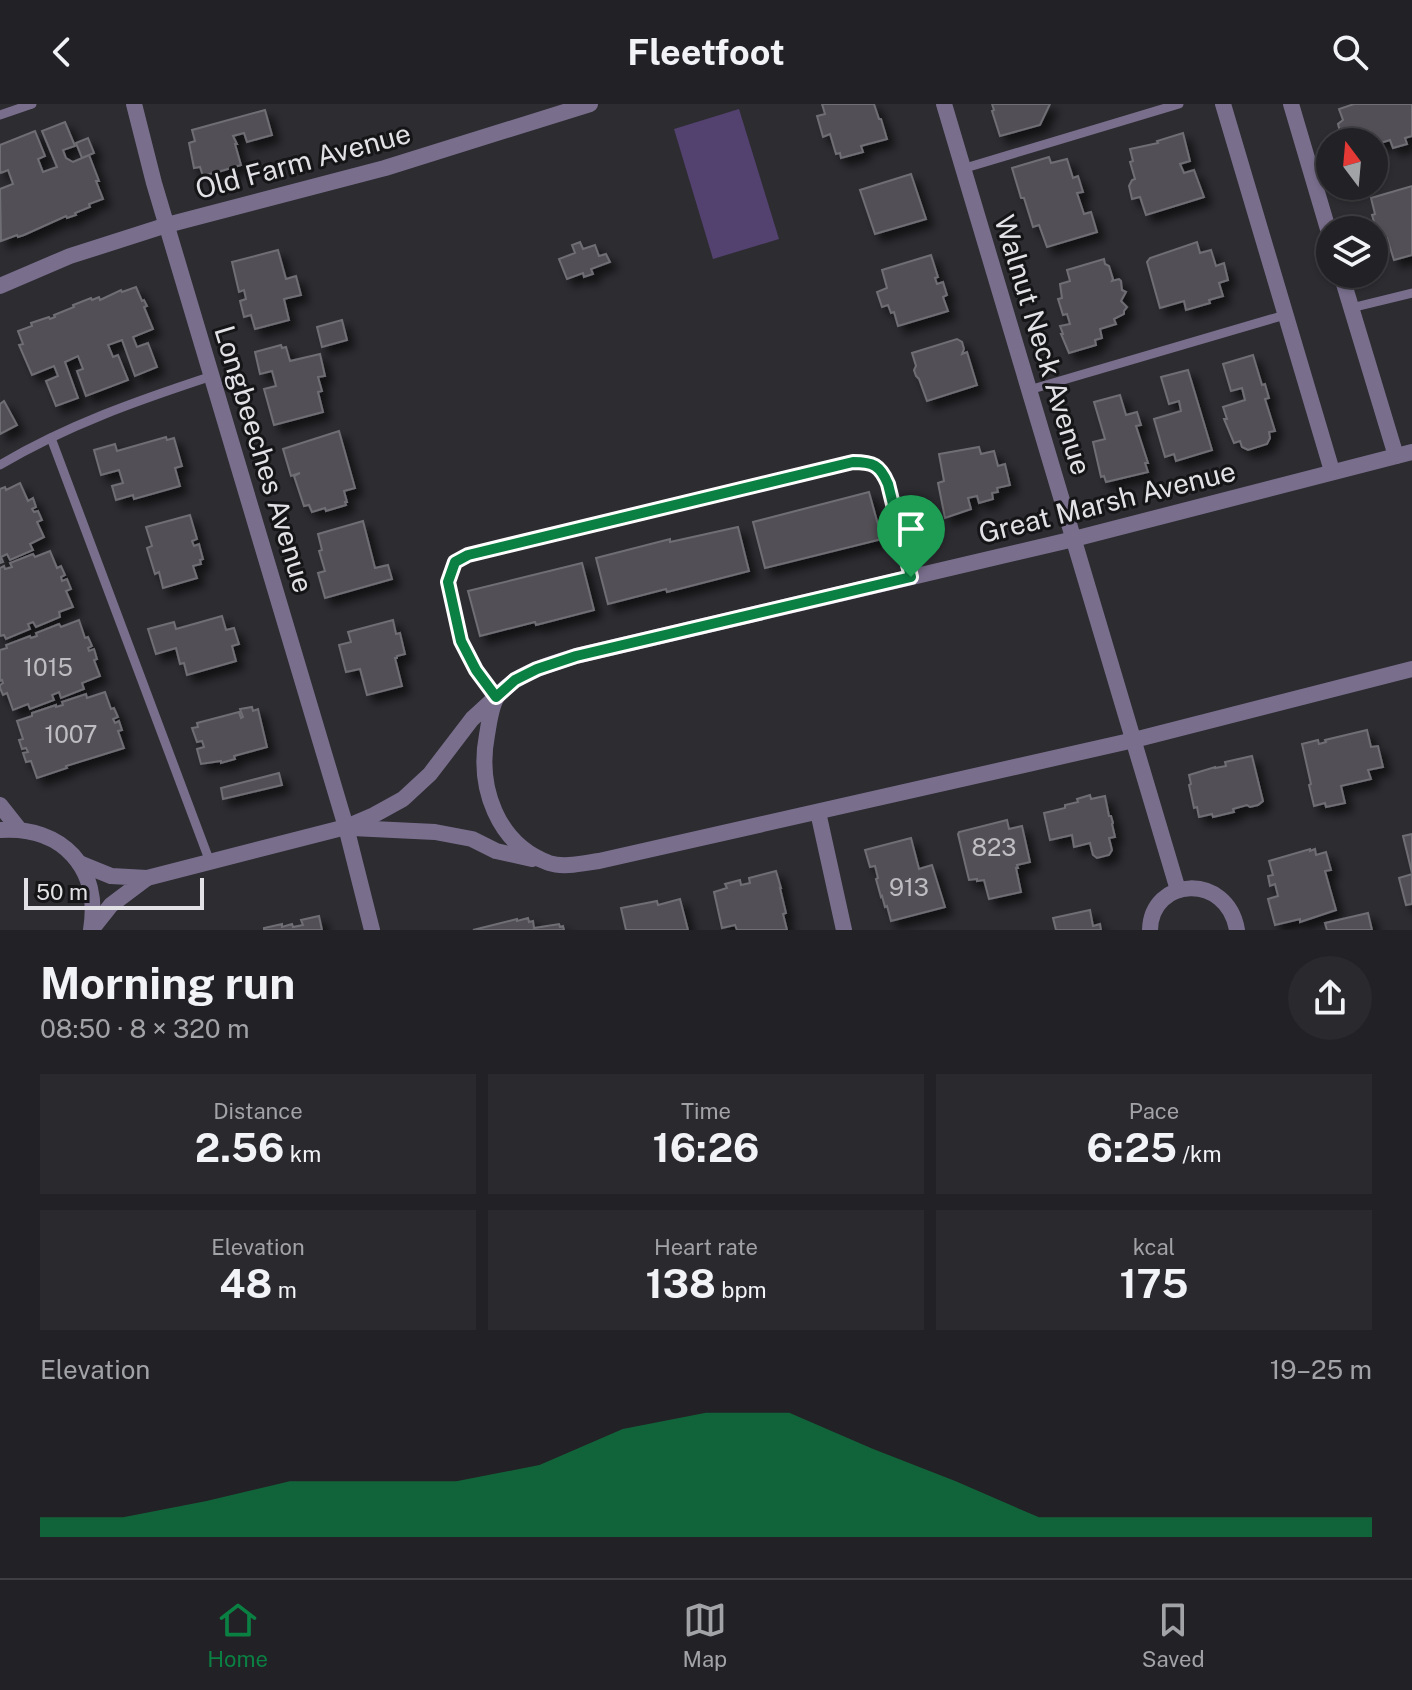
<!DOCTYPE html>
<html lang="en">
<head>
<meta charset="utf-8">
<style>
  body { margin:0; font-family:"Public Sans",sans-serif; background:#2a292d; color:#f1f3f6; height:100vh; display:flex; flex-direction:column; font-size:30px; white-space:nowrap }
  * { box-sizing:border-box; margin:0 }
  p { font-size:26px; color:#a2a3a7 }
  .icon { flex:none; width:44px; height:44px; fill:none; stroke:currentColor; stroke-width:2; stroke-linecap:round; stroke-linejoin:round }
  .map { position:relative; height:826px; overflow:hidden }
  .details { display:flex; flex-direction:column; background:#222125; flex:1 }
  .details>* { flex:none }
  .needle { width:52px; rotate:344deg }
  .controls { position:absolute; left:1316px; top:24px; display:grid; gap:16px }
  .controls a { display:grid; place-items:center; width:72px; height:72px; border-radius:50%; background:#222125; box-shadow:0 2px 6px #0004,0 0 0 2px #3f3e42; font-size:40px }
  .scale { position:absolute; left:24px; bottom:20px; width:180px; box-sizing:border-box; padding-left:8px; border:4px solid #e2e1e5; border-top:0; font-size:22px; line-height:28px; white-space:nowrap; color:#e2e1e5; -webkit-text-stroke:6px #151517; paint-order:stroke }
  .pin { position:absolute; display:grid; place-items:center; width:68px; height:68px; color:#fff; margin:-82px -34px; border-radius:50% 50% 50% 0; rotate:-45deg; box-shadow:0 0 8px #0007 }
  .pin .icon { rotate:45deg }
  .round { display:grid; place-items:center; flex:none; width:84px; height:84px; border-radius:42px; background:#2a292d }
  .summary { display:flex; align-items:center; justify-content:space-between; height:136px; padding:0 40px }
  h1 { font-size:44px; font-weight:700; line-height:60px }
  .figures { display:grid; grid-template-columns:repeat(3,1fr); gap:12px; height:136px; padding:8px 40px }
  .figures div { display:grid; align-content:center; border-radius:0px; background:#2a292d; text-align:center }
  .figures b { font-size:40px; font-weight:700 }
  .figures small { font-size:22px; font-weight:400 }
  .figures p { font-size:22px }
  .chart { height:224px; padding:16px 40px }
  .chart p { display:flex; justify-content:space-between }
  .chart svg { width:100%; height:144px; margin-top:8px; fill:#0b8043; opacity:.7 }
  header { display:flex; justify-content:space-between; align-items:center; height:104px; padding:0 40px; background:#222125; font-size:36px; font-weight:700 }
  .tabs { display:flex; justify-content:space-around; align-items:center; height:112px; border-top:2px solid #3f3e42; background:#222125; font-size:22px; color:#a2a3a7 }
  .tabs a { display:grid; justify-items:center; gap:4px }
  .tabs .on { color:#0b8043 }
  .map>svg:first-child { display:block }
</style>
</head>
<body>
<header><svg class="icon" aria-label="back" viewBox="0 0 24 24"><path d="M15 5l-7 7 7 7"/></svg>Fleetfoot<svg class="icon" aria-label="search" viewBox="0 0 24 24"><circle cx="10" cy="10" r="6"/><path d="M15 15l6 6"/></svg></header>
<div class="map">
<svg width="1412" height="826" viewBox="0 0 1412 826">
  <defs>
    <filter id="shadow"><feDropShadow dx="7" dy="7" stdDeviation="4" flood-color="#0009"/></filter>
  </defs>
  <rect width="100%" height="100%" fill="#2d2c31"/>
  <polygon fill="#53416f" points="739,5 779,135 713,155 674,25"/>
  <g fill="#525056" stroke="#706e75" stroke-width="2" filter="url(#shadow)">
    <polygon points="822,0 874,0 879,15 881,15 887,35 861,42 863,48 841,54 840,49 836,50 830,30 823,33 817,12 825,10"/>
    <polygon points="992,0 1050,0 1040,21 1000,32 992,7 994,6"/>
    <polygon points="1354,0 1412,0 1412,32 1405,34 1407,40 1393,44 1390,36 1374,41 1374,38 1349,38 1348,35 1345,35 1344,31 1341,32 1338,20 1343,16 1339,5"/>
    <polygon points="265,6 272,31 247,38 244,29 233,32 237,40 235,40 241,61 218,68 219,73 215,74 213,69 203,72 200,63 194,64 189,39 195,37 192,26"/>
    <polygon points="65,18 75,42 63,46 66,54 73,58 89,51 99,77 96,77 103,95 89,100 90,103 75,109 76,111 67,114 66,112 24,131 18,133 17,131 1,137 0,85 13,80 8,66 1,69 0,66 0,41 35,27 45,52 38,55 43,68 57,63 42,27"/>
    <polygon points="1183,29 1190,57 1180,60 1184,69 1194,66 1204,93 1146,111 1140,93 1132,95 1129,82 1132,76 1135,75 1130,58 1133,57 1130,45 1158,39 1157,37"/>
    <polygon points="88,34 94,49 82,54 76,39"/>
    <polygon points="1049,53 1051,59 1067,55 1073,74 1078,72 1083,88 1077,89 1084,110 1091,108 1097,128 1047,143 1039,121 1033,123 1024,94 1021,94 1012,64"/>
    <polygon points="911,70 926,115 875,130 860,86"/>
    <polygon points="1412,82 1412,151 1394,156 1387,134 1379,135 1372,111 1375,110 1371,94"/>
    <polygon points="580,138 583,145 595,141 599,152 606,150 610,158 591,165 593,170 584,173 583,169 567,175 559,155 575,149 572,141"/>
    <polygon points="1197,138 1200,149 1211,146 1216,162 1224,159 1228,176 1219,179 1223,192 1209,196 1210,199 1186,206 1184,197 1160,204 1147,158 1150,154"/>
    <polygon points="278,146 286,175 296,172 301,191 284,195 289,216 255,225 251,211 244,213 240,197 246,195 244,186 239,188 232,158"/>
    <polygon points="931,151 938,173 935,174 937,180 943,178 947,191 943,193 948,207 898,222 894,208 891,209 888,201 882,203 877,188 887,184 882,166"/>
    <polygon points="1104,155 1105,160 1109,162 1113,175 1112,177 1119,175 1121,177 1122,186 1126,188 1121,197 1127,203 1124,207 1124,210 1114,215 1116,220 1100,225 1102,234 1095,236 1096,241 1069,249 1061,230 1063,230 1060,222 1070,220 1067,210 1063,211 1058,195 1062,194 1060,180 1070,177 1067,166"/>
    <polygon points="136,183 142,197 144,196 147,202 144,203 153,225 133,233 137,243 148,239 157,263 135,272 122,236 108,241 113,253 118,251 128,276 86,292 77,267 83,265 78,252 65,258 78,294 56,302 46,277 58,272 54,262 32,271 19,241 23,240 18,227 32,222 31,219 49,213 50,215 55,213 54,211 74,203 73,201 91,194 92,196 99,193 100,196 121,186 122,188"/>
    <polygon points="342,216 347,236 322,243 317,223"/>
    <polygon points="957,235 962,238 964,245 962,250 967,248 977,281 927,297 919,275 916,272 914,266 916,262 912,249"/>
    <polygon points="281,241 282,244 286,243 290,257 320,250 325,272 318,273 322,287 318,288 323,308 274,321 264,285 276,282 272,267 260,270 255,248"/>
    <polygon points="1253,251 1262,281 1265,280 1269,294 1265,295 1275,327 1269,328 1270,334 1267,340 1248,346 1242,343 1240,337 1234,339 1224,315 1227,315 1223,303 1245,296 1242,284 1231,287 1223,260"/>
    <polygon points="1188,266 1212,346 1176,357 1174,350 1165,353 1154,315 1181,307 1179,297 1169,300 1161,273"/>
    <polygon points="1120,291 1126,311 1137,308 1141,321 1136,322 1148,359 1145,359 1148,368 1106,378 1104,372 1101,373 1093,338 1105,335 1094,298"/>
    <polygon points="4,297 17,321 0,330 0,300"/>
    <polygon points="339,327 355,384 344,387 347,398 345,398 346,401 326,407 325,404 312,408 309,401 304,402 294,372 300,369 291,372 283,345"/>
    <polygon points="166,333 167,336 174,334 182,362 175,364 180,382 134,395 133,391 116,396 112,382 123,379 119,366 101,371 94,346 115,340 117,347"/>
    <polygon points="979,343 981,350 994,347 998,362 1005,360 1010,381 997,384 998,388 992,389 993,395 979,399 977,392 968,394 971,405 945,414 938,379 944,377 939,350"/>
    <polygon points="20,379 28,397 33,394 36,403 32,405 34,408 38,407 42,416 37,418 44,433 30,440 33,446 10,456 7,450 1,453 3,458 0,459 0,385 5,383 6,386"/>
    <polygon points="869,388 882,435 765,464 753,418"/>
    <polygon points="190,411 197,435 192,437 194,442 199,440 203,455 200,456 201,460 193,462 197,474 163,484 159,468 155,470 147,444 152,442 146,423"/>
    <polygon points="363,417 375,464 388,461 392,475 325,494 318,469 325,467 319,447 322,446 318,430"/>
    <polygon points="738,423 749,467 667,488 666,485 608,500 596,454 670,435 670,438"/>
    <polygon points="50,447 57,464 61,462 65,471 61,473 62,477 67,475 71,485 66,487 73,503 59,508 60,513 36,523 33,518 28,520 30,525 6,535 4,531 0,532 0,464 4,462 5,465 12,463 10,459 33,450 35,453"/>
    <polygon points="582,459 594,506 536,521 535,518 480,532 468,487"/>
    <polygon points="222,512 226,526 234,524 239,540 232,542 236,557 187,571 184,559 180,560 176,544 156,550 148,525 174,518 176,525"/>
    <polygon points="79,516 85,534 88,533 92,542 88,544 89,547 94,545 97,555 94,556 100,572 82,579 84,585 61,594 59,588 52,591 54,596 30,605 28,600 13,606 7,589 3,591 0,584 0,581 3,579 2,576 0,577 0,546 7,544 6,541 30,532 31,534 37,532 36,529 59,520 61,523"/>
    <polygon points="393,516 396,530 400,529 405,550 397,552 397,554 395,554 402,582 367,591 360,565 346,568 339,541 351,538 348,528"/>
    <polygon points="105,588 111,605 114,604 118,613 113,615 115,619 119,617 122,626 118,627 124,644 66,662 67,664 37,674 31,657 26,658 23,649 28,648 26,644 22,645 19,636 23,635 17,617 32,612 32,609 56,601 56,603 63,601 62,598 86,590 87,594"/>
    <polygon points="252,603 253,607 258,605 267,643 234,652 235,655 221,659 221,657 201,660 197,645 204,643 202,637 197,638 192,624 198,623 197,619 239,608 241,614 243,613 240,605"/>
    <polygon points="1367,626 1371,643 1378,642 1383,663 1368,666 1371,675 1341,682 1345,699 1326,703 1325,699 1314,702 1309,681 1311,680 1302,640 1318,636 1319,640 1326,638 1325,636"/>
    <polygon points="1252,652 1263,697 1258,701 1250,703 1247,701 1233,705 1234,708 1213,713 1212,710 1199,713 1197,703 1194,704 1189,681 1191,680 1189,671 1215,663 1215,664 1226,662 1225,658"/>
    <polygon points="279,669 282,681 223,695 221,684"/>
    <polygon points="1090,691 1091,695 1105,692 1109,712 1111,712 1113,719 1112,720 1115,733 1109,734 1112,746 1109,751 1097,754 1093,751 1090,739 1074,743 1072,731 1050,736 1044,709 1065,704 1065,701 1078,698 1077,695"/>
    <polygon points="1007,716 1009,725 1022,722 1030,758 1017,761 1018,764 1016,764 1021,788 989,795 984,776 977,777 977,775 969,776 958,730 959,728"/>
    <polygon points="1412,730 1412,769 1403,732"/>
    <polygon points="911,734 919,765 932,761 945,803 891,817 887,802 885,803 882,792 881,793 876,775 878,774 875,762 870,763 865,746"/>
    <polygon points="1310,745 1310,747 1315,745 1316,751 1326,748 1331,766 1325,767 1336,806 1300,818 1300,815 1275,821 1268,795 1278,792 1275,780 1270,782 1268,772 1273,771 1269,757"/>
    <polygon points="776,767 781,784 780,784 786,809 783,810 787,826 737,826 735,821 722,824 714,788 727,784 725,780 740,776 741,781 750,779 749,774"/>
    <polygon points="1412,770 1412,800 1406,801 1399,774"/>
    <polygon points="680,795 688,826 626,826 621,804 657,797 658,801"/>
    <polygon points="1090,806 1093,822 1100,820 1101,826 1056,826 1053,814"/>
    <polygon points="1368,809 1372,826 1327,826 1325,819"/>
    <polygon points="319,812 322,826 264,826 264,824 282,820 282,823 292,820 293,823 303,821 301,816"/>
    <polygon points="528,814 529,818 533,817 534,824 559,820 560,823 563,822 564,826 473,826 517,815 517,817"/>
  </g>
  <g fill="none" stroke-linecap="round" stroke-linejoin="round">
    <g stroke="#796f8d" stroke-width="9">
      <polyline points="0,11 32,0"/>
      <polyline points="962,65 1179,0"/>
      <polyline points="1351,204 1412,189"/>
      <polyline points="1029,286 1285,211"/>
      <polyline points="51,334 210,758"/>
      <path d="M0 361C67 321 139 296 212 272"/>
      <path d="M496 593 476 566 461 537 448 478 455 458 468 451 853 358C873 359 880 361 888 380L911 473"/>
    </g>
    <g stroke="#796f8d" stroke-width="16">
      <polyline points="134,0 154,79 346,723 372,826"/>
      <polyline points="944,0 1178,786"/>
      <polyline points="1223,0 1332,367"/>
      <polyline points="1291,0 1330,132"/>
      <polyline points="1341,170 1396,352"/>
      <polyline points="0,182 70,152 167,121 385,64 590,0"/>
      <path d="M1412 348 1074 435 576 552C549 561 519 568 499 590 491 599 489 620 487 631 477 683 497 740 549 759 564 764 584 759 599 757L1134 636 1412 565"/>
      <polyline points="818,708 844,826"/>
      <polyline points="352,724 435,728 472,735 496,747 532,755"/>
      <polyline points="79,759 111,772 147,774 111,801 92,825"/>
      <polyline points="147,774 346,723 374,711 403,695 430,670 472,615 496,593"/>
      <path d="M1150 826C1151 773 1227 768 1237 826"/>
    </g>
    <g stroke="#796f8d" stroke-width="16">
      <polyline points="0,701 19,725"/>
      <path d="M0 726C63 722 101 764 91 826"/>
    </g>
  </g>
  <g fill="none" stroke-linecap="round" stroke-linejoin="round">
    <g stroke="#fff" stroke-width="16">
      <path id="route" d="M853 358C873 358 880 361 888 380L911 473 576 552 537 565 515 576 496 593 476 566 461 537 448 478 455 458 468 451Z"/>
    </g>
    <use href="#route" stroke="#0b8043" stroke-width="10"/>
  </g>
  <g text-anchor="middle" stroke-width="6" stroke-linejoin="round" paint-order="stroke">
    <g font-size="24" fill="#bebdc1">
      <text x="48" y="572">1015</text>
      <text x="71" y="639">1007</text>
      <text x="994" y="752">823</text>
      <text x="909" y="792">913</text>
    </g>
    <g font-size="28" fill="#e2e1e5" stroke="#151517">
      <text transform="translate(303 57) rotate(-15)" y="10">Old Farm Avenue</text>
      <text transform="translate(1043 241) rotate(73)" y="10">Walnut Neck Avenue</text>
      <text transform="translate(264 355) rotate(73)" y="10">Longbeeches Avenue</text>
      <text transform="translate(1107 398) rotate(-14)" y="10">Great Marsh Avenue</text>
    </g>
  </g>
</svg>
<div class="controls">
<a><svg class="needle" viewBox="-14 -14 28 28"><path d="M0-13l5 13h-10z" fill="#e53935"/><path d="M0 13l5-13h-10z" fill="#a2a3a7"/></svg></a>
<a><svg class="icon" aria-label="layers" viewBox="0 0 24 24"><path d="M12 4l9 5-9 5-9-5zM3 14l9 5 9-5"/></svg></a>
</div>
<div class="scale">50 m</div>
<div class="pin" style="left:911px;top:473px;background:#1e9e55"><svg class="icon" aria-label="arrive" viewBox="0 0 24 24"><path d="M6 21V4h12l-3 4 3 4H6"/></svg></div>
</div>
<section class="details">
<div class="summary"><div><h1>Morning run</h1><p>08:50 · 8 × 320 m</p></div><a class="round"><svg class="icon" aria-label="share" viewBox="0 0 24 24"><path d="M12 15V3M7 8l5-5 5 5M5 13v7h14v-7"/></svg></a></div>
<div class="figures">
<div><p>Distance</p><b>2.56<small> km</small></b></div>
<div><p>Time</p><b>16:26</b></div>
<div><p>Pace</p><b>6:25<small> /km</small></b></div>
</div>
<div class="figures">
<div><p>Elevation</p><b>48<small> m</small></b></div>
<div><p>Heart rate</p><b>138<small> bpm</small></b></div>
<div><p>kcal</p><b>175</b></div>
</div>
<div class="chart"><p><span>Elevation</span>19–25 m</p>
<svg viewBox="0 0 160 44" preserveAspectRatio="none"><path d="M0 44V38L10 38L20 33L30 27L40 27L50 27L60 22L70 11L80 6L90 6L100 17L110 27L120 38L130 38L140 38L150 38L160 38V44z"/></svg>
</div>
</section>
<nav class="tabs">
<a class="on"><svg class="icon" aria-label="home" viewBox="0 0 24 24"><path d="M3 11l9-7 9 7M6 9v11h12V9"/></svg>Home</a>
<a><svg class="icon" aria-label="map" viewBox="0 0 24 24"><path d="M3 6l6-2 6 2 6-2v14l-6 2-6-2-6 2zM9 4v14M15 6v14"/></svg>Map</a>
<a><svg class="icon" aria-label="saved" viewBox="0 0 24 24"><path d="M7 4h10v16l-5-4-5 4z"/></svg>Saved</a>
</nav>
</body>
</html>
